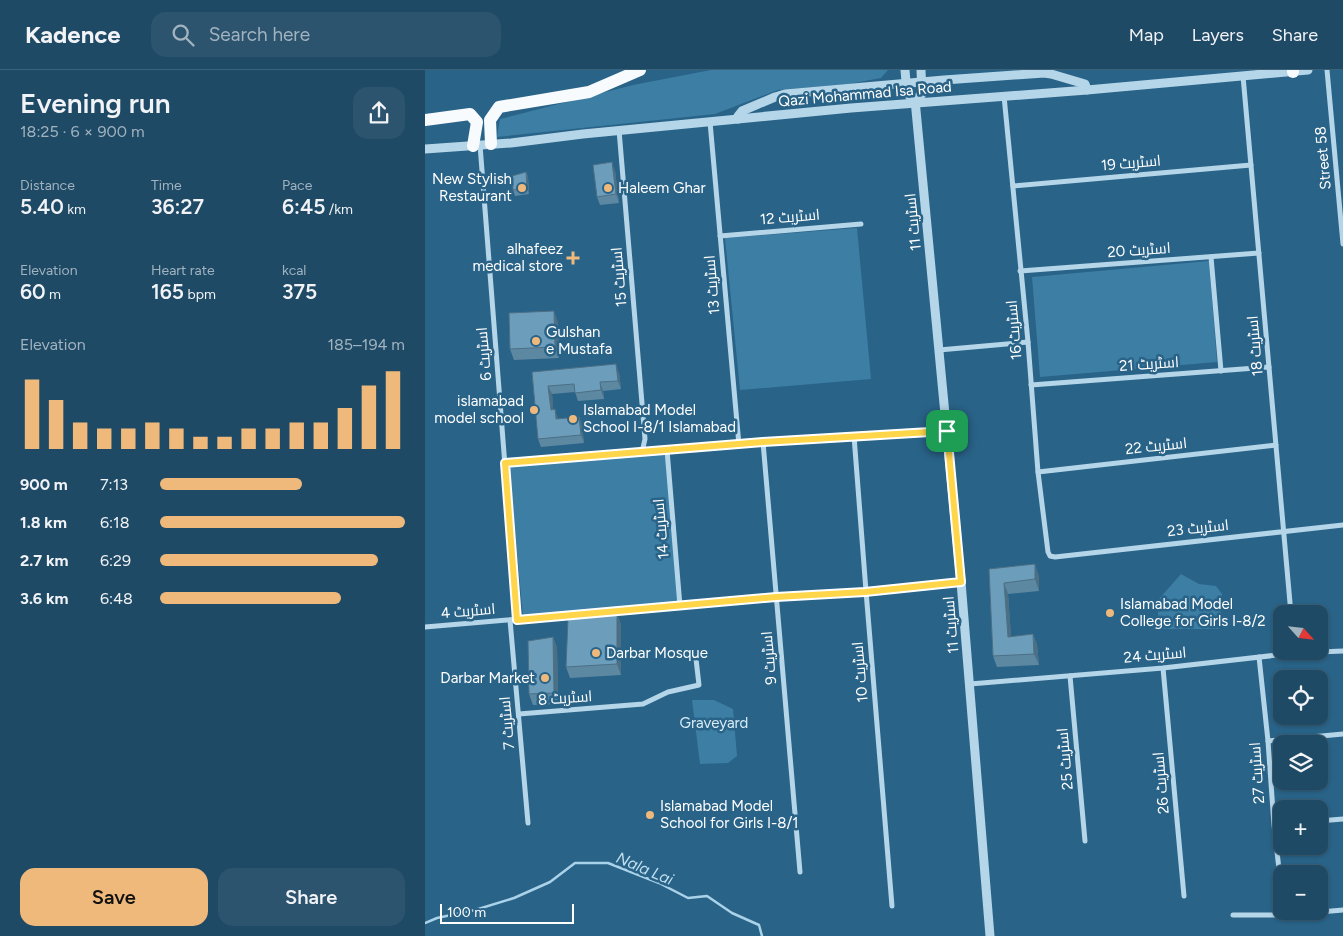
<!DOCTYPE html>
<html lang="en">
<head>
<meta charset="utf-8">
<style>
  body { margin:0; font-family:Figtree,Cairo,sans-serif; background:#2c546f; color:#f1f3f6; height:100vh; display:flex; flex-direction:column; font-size:19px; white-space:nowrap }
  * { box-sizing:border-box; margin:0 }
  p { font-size:16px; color:#a1b3bf }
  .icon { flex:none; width:28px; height:28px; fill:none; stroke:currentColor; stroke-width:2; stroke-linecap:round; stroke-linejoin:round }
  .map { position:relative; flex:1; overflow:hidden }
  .drawer { display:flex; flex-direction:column; background:#1f4a66; width:425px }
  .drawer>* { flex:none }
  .needle { width:32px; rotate:117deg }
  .buttons { position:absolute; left:848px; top:535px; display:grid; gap:10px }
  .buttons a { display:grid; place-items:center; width:55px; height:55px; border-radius:10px; background:#1f4a66; box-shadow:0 1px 4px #0004,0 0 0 1px #3c627a; font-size:25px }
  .scale { position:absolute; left:15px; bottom:12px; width:134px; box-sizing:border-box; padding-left:5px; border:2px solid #fff; border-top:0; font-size:14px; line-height:18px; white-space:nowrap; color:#fff; -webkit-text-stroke:4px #296388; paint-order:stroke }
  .pin { position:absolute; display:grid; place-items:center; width:42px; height:42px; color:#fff; margin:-21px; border-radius:10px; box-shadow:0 2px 8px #0006 }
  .round { display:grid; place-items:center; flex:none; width:52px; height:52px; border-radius:15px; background:#2c546f }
  .overview { display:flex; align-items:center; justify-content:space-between; height:85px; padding:0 20px }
  h1 { font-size:28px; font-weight:600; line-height:38px }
  .metrics { display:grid; grid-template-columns:repeat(3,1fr); gap:8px; height:85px; padding:5px 20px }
  .metrics div { display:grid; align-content:center }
  .metrics b { font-size:21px; font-weight:600 }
  .metrics small { font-size:14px; font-weight:400 }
  .metrics p { font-size:14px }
  .chart { height:140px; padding:10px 20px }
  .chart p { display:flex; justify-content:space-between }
  .chart svg { width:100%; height:90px; margin-top:5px; stroke:#f0b97c; stroke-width:6 }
  .action { display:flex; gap:10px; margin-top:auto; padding:10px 20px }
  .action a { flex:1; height:58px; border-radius:15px; background:#f0b97c; color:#111; font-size:20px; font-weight:600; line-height:58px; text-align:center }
  .action a+a { background:#2c546f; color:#f1f3f6 }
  ul { padding:0 20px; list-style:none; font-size:16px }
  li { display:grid; grid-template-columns:80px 60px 1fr; align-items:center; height:38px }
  li i { height:12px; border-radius:6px; background:#f0b97c }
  header { display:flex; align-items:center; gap:30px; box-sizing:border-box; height:70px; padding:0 25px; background:#1f4a66; border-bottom:1px solid #3c627a }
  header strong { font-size:24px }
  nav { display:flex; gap:28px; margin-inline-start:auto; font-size:18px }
  .search { width:350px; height:45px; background:#2c546f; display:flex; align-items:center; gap:12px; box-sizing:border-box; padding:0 18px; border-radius:15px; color:#a1b3bf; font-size:19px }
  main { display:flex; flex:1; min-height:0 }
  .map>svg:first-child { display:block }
</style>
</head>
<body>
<header>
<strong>Kadence</strong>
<div class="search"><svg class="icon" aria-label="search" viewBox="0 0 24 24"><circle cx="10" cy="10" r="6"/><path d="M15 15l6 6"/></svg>Search here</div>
<nav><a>Map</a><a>Layers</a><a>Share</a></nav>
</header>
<main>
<section class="drawer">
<div class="overview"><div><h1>Evening run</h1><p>18:25 · 6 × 900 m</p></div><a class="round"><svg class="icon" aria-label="share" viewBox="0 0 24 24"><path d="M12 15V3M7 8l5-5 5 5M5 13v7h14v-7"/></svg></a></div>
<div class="metrics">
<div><p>Distance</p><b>5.40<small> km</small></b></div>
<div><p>Time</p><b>36:27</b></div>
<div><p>Pace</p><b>6:45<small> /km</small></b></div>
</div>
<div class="metrics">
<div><p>Elevation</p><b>60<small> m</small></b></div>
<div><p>Heart rate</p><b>165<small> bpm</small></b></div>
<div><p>kcal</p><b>375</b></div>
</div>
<div class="chart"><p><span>Elevation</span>185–194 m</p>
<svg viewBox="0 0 160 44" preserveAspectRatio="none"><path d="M5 44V10M15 44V20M25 44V31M35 44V34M45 44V34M55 44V31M65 44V34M75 44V38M85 44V38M95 44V34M105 44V34M115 44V31M125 44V31M135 44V24M145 44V13M155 44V6"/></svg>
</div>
<ul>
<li><b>900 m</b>7:13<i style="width:58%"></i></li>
<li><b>1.8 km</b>6:18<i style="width:100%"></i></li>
<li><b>2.7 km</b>6:29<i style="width:89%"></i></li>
<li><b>3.6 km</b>6:48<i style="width:74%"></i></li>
</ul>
<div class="action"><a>Save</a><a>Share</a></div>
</section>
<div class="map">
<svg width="918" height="866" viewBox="0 0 918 866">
  <rect width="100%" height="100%" fill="#296388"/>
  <g fill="#3d7ea4">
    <polygon points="286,0 463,0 456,8 424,14 353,20 290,44 72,67 75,49 208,15"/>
    <polygon points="432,158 446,309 315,320 300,168"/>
    <polygon points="784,191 792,292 615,307 607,207"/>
    <polygon points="242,380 255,536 98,547 84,395"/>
    <polygon points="756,504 774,514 791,516 797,524 795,559 732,559 734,529"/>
    <polygon points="267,630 289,630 308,639 312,686 303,693 275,694"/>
  </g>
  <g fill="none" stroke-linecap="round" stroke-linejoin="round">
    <polyline stroke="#aad2e9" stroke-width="2.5" points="0,853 12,848 50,840 89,828 125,812 150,793 183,793 234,813 263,828 282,826 307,843 334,855 337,866"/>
    <g stroke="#b5d5e8" stroke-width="5">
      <polyline points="902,0 918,174"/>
      <polyline points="818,6 866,544"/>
      <polyline points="579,26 603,272 613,402 623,482 625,486 630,487 918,455"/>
      <polyline points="285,52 314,375"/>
      <polyline points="194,60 220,369 217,382"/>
      <polyline points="55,75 92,550"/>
      <polyline points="588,116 826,95"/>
      <polyline points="295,166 436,154"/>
      <polyline points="786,187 796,301"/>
      <polyline points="595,201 834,183"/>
      <polyline points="514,280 603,272"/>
      <polyline points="606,315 844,297"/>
      <polyline points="429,366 441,521 467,836"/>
      <polyline points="338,372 375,802"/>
      <polyline points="242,380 255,536"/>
      <polyline points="80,393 338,372 522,361"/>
      <polyline points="613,402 851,375"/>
      <polyline points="85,550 103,753"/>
      <polyline points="0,557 351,527 441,521 536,512"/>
      <polyline points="834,587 843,671 849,755 856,817"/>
      <polyline points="738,598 759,826"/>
      <polyline points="645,606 660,771"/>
      <polyline points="545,614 738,598 870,583 918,581"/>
      <polyline points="94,644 218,634 243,622 274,615 271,589"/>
      <polyline points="843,671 918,664"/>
      <polyline points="894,751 918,749"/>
      <polyline points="808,845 861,845 918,840"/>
    </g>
    <g stroke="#b5d5e8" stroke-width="9">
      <polyline points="480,0 482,24 490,30"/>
      <polyline points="490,30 536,512 565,866"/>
      <polyline points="490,30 497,24 496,0"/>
      <polyline points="313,49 313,46 317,41 350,27 360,24 519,10 619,3 626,4 660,14 662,20"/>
      <polyline points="0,79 86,73 158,64 426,38 662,20 883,0"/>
    </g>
    <g stroke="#f7fbfe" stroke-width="12">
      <polyline points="868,0 868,2"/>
      <polyline points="0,50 45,44 52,52 48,76"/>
      <polyline points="66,74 65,50 74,37 164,22 215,0"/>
    </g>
  </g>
  <g fill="#5d88a2">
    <polygon points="190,101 194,133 175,135 172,127"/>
    <polygon points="101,102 103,107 104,124 90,126 88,120"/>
    <polygon points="133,252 134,288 89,290 85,279"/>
    <polygon points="107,302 194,303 196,319 178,321 179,329 153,331 150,322 127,324 128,339 133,349 154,347 157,355 159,373 116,377 113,369"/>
    <polygon points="564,499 614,506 614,521 583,524 586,567 608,564 612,575 614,595 572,597 568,586"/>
    <polygon points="192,544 196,555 196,605 145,608 141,597"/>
    <polygon points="128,567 132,578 133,634 108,635 104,624"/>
  </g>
  <g fill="#4c6f84">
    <polygon points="187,92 190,101 194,133 191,124"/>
    <polygon points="101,102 103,107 104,124 102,119"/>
    <polygon points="129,241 133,252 134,288 130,277"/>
    <polygon points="191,294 194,303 196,319 193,311"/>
    <polygon points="175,312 178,321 179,329 176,320"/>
    <polygon points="123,316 127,324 129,348 126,340"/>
    <polygon points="130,339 133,348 134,357 131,349"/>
    <polygon points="154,347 157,355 159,373 156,365"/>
    <polygon points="610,494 614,506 614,521 610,509"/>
    <polygon points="579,513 583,524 587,578 583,567"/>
    <polygon points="192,544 196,555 196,605 192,594"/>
    <polygon points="608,564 612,575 614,595 609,584"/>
    <polygon points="128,567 132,578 133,634 129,623"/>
  </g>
  <g fill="#6c9ebc" stroke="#4c6f84">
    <polygon points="187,92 191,124 172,127 168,95"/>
    <polygon points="101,102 102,119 88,120 87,106"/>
    <polygon points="129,241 130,277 85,279 84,243"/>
    <polygon points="191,294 193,311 175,312 176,320 150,323 149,314 123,316 126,340 130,339 131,349 154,347 156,365 113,369 107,302"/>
    <polygon points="610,494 610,509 579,513 583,567 608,564 609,584 568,586 564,499"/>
    <polygon points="192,544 192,594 141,597 143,549"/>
    <polygon points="128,567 129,623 104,624 103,571"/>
  </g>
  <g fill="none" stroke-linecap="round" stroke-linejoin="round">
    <g stroke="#fff" stroke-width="10">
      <polygon id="route" points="522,361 536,512 440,522 351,527 92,550 80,393 338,372"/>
    </g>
    <use href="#route" stroke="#ffd54a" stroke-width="6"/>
  </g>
  <g fill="#f0b97c" stroke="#296388" stroke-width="2">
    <circle cx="97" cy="118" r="5"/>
    <circle cx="183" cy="118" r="5"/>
    <path d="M145.5 180.5h5v5h5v5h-5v5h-5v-5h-5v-5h5z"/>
    <circle cx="111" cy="271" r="5"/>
    <circle cx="109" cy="340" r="5"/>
    <circle cx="148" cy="349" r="5"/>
    <circle cx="685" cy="543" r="5"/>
    <circle cx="171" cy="583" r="5"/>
    <circle cx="120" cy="608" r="5"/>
    <circle cx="225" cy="745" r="5"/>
  </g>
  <g text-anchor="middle" stroke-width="5" stroke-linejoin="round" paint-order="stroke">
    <g font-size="15" fill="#fff" stroke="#296388">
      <text transform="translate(440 24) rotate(-5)" y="5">Qazi Mohammad Isa Road</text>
      <text transform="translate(898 88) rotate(-95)" y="5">Street 58</text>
      <text transform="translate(706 93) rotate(-5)" y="5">اسٹریٹ 19</text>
      <text transform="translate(365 147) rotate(-5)" y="5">اسٹریٹ 12</text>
      <text transform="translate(488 152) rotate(-96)" y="5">اسٹریٹ 11</text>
      <text transform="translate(714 180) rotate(-4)" y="5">اسٹریٹ 20</text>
      <text transform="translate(194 207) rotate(-95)" y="5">اسٹریٹ 15</text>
      <text transform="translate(287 215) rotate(-95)" y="5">اسٹریٹ 13</text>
      <text transform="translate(589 260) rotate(-95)" y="5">اسٹریٹ 16</text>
      <text transform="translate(830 276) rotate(-95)" y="5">اسٹریٹ 18</text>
      <text transform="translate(59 284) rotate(-95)" y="5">اسٹریٹ 6</text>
      <text transform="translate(724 294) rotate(-4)" y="5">اسٹریٹ 21</text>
      <text transform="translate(731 376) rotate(-6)" y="5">اسٹریٹ 22</text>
      <text transform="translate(773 458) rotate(-6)" y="5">اسٹریٹ 23</text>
      <text transform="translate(236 459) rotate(-95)" y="5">اسٹریٹ 14</text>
      <text transform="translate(43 541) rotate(-5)" y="5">اسٹریٹ 4</text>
      <text transform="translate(526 555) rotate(-95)" y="5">اسٹریٹ 11</text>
      <text transform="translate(730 585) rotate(-5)" y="5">اسٹریٹ 24</text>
      <text transform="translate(344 588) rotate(-95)" y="5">اسٹریٹ 9</text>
      <text transform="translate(435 602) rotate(-95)" y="5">اسٹریٹ 10</text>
      <text transform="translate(140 628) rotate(-4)" y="5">اسٹریٹ 8</text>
      <text transform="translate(82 653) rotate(-95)" y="5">اسٹریٹ 7</text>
      <text transform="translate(640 689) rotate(-95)" y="5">اسٹریٹ 25</text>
      <text transform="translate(832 703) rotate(-94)" y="5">اسٹریٹ 27</text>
      <text transform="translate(736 713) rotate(-95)" y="5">اسٹریٹ 26</text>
    </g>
    <g font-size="15" fill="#fff" stroke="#296388" text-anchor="start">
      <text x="87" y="114" text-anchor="end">New Stylish<tspan x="87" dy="17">Restaurant</tspan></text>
      <text x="193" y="123">Haleem Ghar</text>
      <text x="138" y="184" text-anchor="end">alhafeez<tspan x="138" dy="17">medical store</tspan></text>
      <text x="121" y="267">Gulshan<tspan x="121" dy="17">e Mustafa</tspan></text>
      <text x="99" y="336" text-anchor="end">islamabad<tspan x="99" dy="17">model school</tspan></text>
      <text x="158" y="345">Islamabad Model<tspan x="158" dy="17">School I-8/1 Islamabad</tspan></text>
      <text x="695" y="539">Islamabad Model<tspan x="695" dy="17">College for Girls I-8/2</tspan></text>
      <text x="181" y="588">Darbar Mosque</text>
      <text x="110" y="613" text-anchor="end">Darbar Market</text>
      <text x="235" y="741">Islamabad Model<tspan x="235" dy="17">School for Girls I-8/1</tspan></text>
    </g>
    <g font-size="15" fill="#d9ecf7" stroke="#296388">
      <text x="289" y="658">Graveyard</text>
    </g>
    <g font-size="16" font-style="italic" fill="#c1dff0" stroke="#296388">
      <text transform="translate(220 798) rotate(23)" y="6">Nala Lai</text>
    </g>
  </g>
</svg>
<div class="buttons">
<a><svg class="needle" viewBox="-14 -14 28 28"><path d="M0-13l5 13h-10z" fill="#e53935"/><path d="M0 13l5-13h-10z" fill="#a1b3bf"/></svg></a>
<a><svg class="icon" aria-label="locate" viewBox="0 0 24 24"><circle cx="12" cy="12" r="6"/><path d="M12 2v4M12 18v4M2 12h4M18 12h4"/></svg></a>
<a><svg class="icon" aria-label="layers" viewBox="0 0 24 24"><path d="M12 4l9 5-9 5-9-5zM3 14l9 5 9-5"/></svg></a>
<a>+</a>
<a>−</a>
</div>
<div class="scale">100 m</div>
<div class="pin" style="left:522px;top:361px;background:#1e9e55"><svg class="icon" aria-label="arrive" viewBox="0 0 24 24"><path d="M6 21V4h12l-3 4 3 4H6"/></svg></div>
</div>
</main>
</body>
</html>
